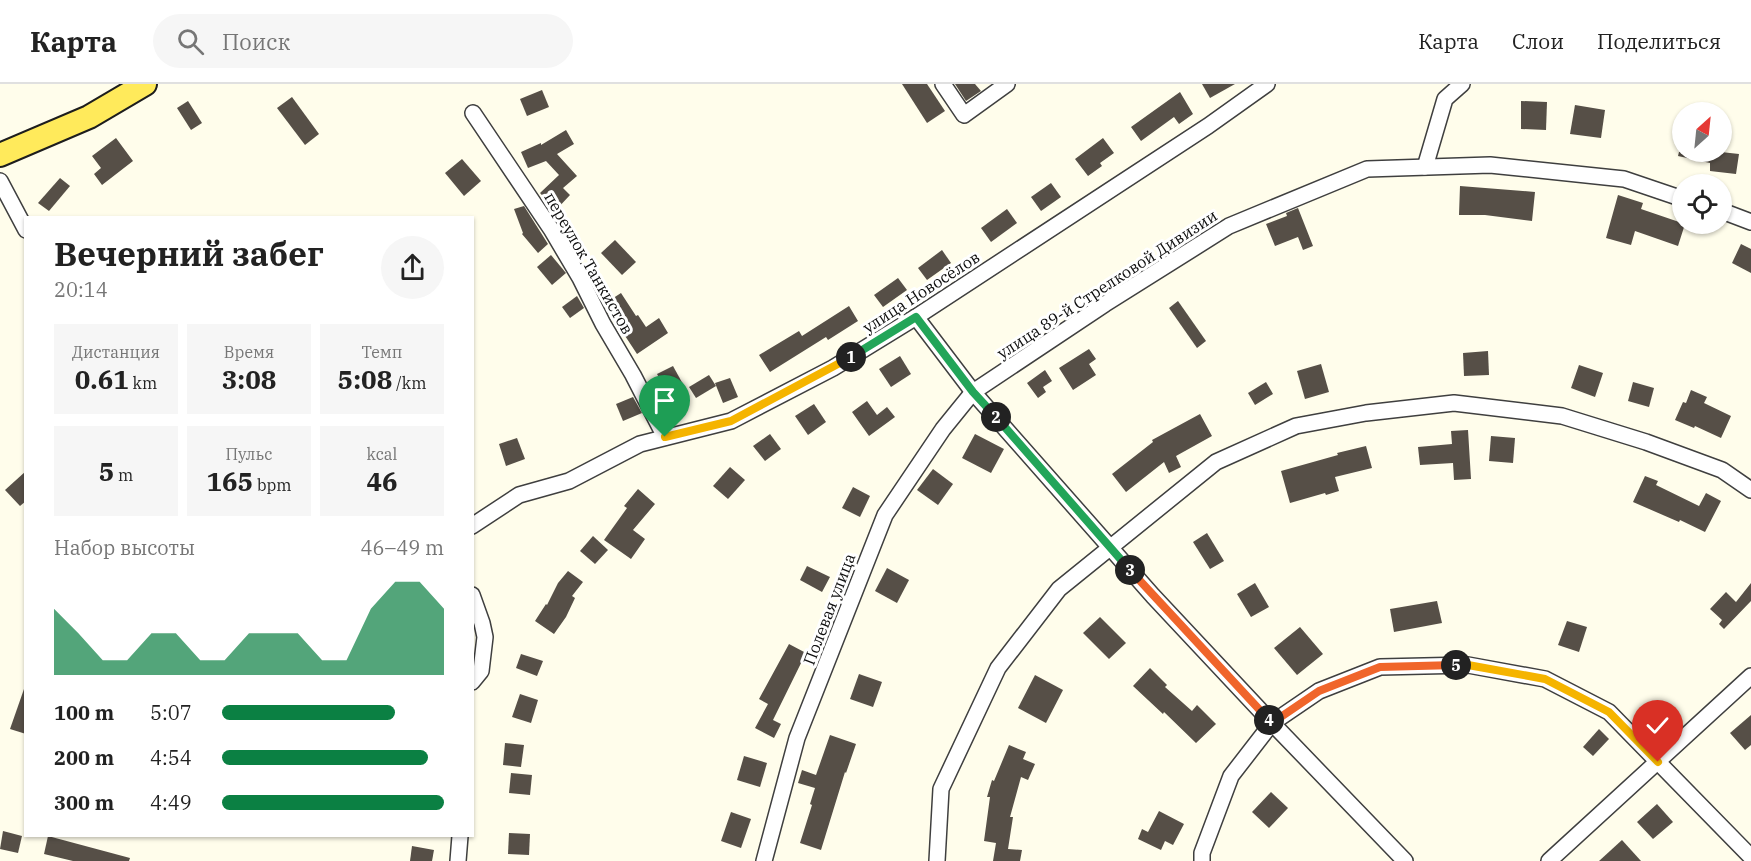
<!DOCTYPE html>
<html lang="ru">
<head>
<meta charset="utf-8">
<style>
  body { margin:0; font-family:"IBM Plex Serif",serif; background:#f6f6f6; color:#222; height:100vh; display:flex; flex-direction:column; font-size:22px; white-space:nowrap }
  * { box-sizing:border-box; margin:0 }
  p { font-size:20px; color:#767676 }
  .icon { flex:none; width:33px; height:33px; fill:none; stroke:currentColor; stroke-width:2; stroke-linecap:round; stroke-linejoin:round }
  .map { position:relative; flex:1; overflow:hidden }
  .sheet { position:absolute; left:24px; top:132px; width:450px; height:621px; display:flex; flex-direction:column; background:#fff; border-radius:0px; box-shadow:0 2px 4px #0004 }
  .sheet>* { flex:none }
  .needle { width:39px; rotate:27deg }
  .fabs { position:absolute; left:1672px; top:18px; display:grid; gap:12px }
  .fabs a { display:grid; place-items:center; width:60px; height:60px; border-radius:50%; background:#fff; box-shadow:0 2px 4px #0004; font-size:30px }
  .pin { position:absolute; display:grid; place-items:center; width:51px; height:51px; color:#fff; margin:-62px -26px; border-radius:50% 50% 50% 0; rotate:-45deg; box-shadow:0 0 6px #0007 }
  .pin .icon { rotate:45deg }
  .km { position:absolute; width:30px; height:30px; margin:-15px; border-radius:50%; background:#222; color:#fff; font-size:16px; line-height:30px; text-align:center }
  .round { display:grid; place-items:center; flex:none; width:63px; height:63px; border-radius:32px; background:#f6f6f6 }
  .head { display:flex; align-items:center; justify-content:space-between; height:102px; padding:0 30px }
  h1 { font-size:33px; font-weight:700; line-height:45px }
  .figures { display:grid; grid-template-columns:repeat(3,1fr); gap:9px; height:102px; padding:6px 30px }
  .figures div { display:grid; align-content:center; border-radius:0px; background:#f6f6f6; text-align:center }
  .figures b { font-size:26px; font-weight:700 }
  .figures small { font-size:16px; font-weight:400 }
  .figures p { font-size:16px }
  .chart { height:168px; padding:12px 30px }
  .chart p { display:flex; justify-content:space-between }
  .chart svg { width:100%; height:108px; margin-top:6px; fill:#0b8043; opacity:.7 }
  ul { padding:0 30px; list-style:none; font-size:20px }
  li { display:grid; grid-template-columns:96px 72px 1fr; align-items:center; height:45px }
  li i { height:15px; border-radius:8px; background:#0b8043 }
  header { display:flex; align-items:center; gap:36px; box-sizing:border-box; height:84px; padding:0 30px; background:#fff; border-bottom:2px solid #e0e0e0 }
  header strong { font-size:28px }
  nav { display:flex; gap:33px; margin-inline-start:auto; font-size:21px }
  .search { width:420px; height:54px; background:#f6f6f6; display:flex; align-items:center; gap:15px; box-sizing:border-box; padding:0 21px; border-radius:33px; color:#767676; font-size:22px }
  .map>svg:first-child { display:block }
</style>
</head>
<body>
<header>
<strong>Карта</strong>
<div class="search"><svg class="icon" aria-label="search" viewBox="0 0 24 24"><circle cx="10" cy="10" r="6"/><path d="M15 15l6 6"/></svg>Поиск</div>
<nav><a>Карта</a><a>Слои</a><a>Поделиться</a></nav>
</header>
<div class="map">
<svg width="1751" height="777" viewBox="0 0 1751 777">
  <rect width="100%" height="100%" fill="#fffdeb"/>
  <g fill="#564f47">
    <polygon points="902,0 927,0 945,27 927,39"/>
    <polygon points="955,0 975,0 981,7 966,17"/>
    <polygon points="1202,0 1235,0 1210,14"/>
    <polygon points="542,6 549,23 527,32 520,15"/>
    <polygon points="1180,8 1193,30 1179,40 1174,33 1141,57 1131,43"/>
    <polygon points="292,13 319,50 305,61 277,24"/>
    <polygon points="188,17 202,39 191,46 177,24"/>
    <polygon points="1521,17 1547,18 1546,46 1521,45"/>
    <polygon points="1575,21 1605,26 1601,54 1570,50"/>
    <polygon points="566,46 574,60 557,70 577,92 563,104 570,111 556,126 540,109 559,91 546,77 528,84 521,68 541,59 541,61"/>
    <polygon points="116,54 133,77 102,101 94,90 101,84 92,72"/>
    <polygon points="1103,54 1114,69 1100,79 1102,82 1088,92 1075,75"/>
    <polygon points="1679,68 1721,68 1739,70 1736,90 1710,87 1710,79 1678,72"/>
    <polygon points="462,75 481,97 464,112 445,89"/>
    <polygon points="60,94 70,102 49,127 38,119"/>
    <polygon points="1051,99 1061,113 1041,127 1031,113"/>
    <polygon points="1460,102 1535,108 1532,137 1485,131 1459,131"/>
    <polygon points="1618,111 1643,119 1641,125 1685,140 1678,162 1635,147 1631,161 1606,154"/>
    <polygon points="524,122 548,160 538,169 522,150 523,149 514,125"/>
    <polygon points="1298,124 1313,162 1303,166 1298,153 1275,162 1266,140 1287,132 1286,129"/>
    <polygon points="1007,125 1017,139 991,158 981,144"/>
    <polygon points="615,156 636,178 622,191 601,169"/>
    <polygon points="1741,160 1751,165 1751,189 1732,179"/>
    <polygon points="942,166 951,179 927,196 918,184"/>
    <polygon points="551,171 566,189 552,201 537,183"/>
    <polygon points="898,194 907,206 883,223 874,211"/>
    <polygon points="621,209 636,232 638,231 646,243 659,234 668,249 637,270 604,220"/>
    <polygon points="577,212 584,224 570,234 562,223"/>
    <polygon points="1178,217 1206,257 1197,264 1169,224"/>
    <polygon points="849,222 858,237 828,256 826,253 770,288 759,271 799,247 802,252"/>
    <polygon points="1089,265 1096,275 1089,280 1096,291 1073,306 1059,284"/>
    <polygon points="1488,267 1489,291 1464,292 1463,269"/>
    <polygon points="900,272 911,290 891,303 879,285"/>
    <polygon points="1321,280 1329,308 1305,315 1297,287"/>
    <polygon points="1579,281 1603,289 1595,313 1571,304"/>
    <polygon points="673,282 684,302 668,310 657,290"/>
    <polygon points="1045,286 1052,297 1043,303 1046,308 1038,314 1027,299"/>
    <polygon points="709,291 716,302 696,314 689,303"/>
    <polygon points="730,294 738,313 723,319 715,299"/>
    <polygon points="1266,298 1273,310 1255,321 1248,309"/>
    <polygon points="1633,298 1654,304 1649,323 1628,317"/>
    <polygon points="1691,306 1707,313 1704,319 1731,332 1721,354 1695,342 1694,344 1675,336 1683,318 1686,319"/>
    <polygon points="633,313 642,329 623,337 616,320"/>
    <polygon points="867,317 877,331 887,323 895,333 869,352 852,328"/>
    <polygon points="814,320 826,338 808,351 795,332"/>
    <polygon points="1200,330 1212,352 1176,372 1181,383 1169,389 1164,378 1126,408 1112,390 1153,358 1152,356"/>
    <polygon points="1468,346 1471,395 1454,396 1453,379 1420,381 1418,363 1452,360 1451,347"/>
    <polygon points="770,350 781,365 765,377 753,362"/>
    <polygon points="975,350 1004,365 991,389 962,374"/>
    <polygon points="1491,352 1515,354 1513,379 1489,377"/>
    <polygon points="517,354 525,375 506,382 499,360"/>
    <polygon points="1366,362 1372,384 1335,393 1339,407 1326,411 1325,409 1290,419 1281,387 1338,371 1337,369"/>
    <polygon points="730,383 745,396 728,415 713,402"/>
    <polygon points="933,385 953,400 938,421 917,406"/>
    <polygon points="26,387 26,417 20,422 5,406"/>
    <polygon points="1645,392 1658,397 1656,401 1699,422 1706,409 1721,417 1705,448 1680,436 1679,438 1633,418"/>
    <polygon points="853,403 870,412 860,433 842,424"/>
    <polygon points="638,405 655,420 633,446 645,455 631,475 604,456 627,424 624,422"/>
    <polygon points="1207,449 1224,477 1210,485 1193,458"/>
    <polygon points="593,452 608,466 595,480 580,467"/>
    <polygon points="807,482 830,493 822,508 800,496"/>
    <polygon points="887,484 909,496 897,519 875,507"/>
    <polygon points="568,487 583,498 572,512 575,514 566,533 554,550 535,537 546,520 547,521 558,499"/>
    <polygon points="1255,499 1269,523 1251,533 1237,510"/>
    <polygon points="1751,499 1751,517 1724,545 1719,540 1722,536 1710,525 1726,508 1736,518"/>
    <polygon points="1437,517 1442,539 1394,548 1390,525"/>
    <polygon points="1100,533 1126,559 1109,575 1083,549"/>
    <polygon points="1567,537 1587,543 1579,568 1558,561"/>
    <polygon points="1300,543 1323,570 1297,591 1274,564"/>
    <polygon points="789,560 806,569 773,636 781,640 774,654 755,644 768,620 759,615"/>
    <polygon points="521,570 543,577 537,592 516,584"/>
    <polygon points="1150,584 1167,601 1165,603 1192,627 1197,621 1216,640 1196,659 1164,628 1163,630 1133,602"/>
    <polygon points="859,590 882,598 873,623 850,615"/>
    <polygon points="1035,591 1063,606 1046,639 1018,624"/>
    <polygon points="24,605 26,605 26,650 10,645"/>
    <polygon points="520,610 538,616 531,639 512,633"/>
    <polygon points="1751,631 1751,661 1745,666 1730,649"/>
    <polygon points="1599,645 1609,655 1593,672 1583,663"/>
    <polygon points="830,651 856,660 846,689 845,688 821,766 800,759 812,721 810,720 815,704 798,699 802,686 816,691"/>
    <polygon points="505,659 524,661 521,683 503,681"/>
    <polygon points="1009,661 1026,668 1023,675 1035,680 1028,696 1021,693 1010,733 1013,733 1008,765 1022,766 1020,777 993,777 996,759 984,757 990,713 987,713 992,696 994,697"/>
    <polygon points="744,672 767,679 760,703 737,696"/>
    <polygon points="511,689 532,691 530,711 509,709"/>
    <polygon points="1271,708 1288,724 1269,744 1252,728"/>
    <polygon points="1657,720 1673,738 1653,755 1637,738"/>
    <polygon points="1159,727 1184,740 1173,761 1165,757 1161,766 1138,755 1142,745 1148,748"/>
    <polygon points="731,728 751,735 741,764 721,757"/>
    <polygon points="3,747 22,752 18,769 0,765"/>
    <polygon points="509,749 530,750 529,771 508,770"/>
    <polygon points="48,752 130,774 129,777 73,777 44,770"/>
    <polygon points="1622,756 1641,777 1599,777"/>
    <polygon points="412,762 434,766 432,777 410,777"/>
  </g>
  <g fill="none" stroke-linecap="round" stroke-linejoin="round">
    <g stroke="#3f3f3f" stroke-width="18">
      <g id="street">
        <polyline points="943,0 964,31 1007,0"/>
        <polyline points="473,29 551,145 580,194 603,240 633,291 665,353"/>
        <polyline points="1425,83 1445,15 1462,0"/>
        <polyline points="0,97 26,146"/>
        <polyline points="1722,127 1751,138"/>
        <polyline points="916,233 973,308 1153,512 1272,639 1405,777"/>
        <polyline points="472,442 519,411 569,397 640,360 731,337 833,284 916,233 1208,42 1267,0"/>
        <polyline points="472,511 482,539 485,553 481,587 472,598"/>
        <polyline points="458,777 460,752"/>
        <polyline points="764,777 797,654 885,431 943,345 973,308 1105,220 1229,142 1367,85 1490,81 1624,95 1683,115"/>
        <polyline points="937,777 941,705 998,584 1059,505 1216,378 1296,342 1366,329 1454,319 1562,332 1646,358 1722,386 1751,406"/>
        <polyline points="1202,777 1202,769 1231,692 1272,639 1319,607 1380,583 1468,581 1545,595 1609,628 1751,773"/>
        <polyline points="1549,777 1751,592"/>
      </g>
    </g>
    <g stroke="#1d1d1d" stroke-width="26">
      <polyline id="primary" points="0,71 89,33 145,0"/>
    </g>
    <use href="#street" stroke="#fff" stroke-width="15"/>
    <use href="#primary" stroke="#ffea5b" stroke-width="22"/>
  </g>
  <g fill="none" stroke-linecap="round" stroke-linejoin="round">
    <g stroke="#fff" stroke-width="12">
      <polyline id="split-1" points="665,353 731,337 851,273"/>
    </g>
    <g stroke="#fff" stroke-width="12">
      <polyline id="split-2" points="851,273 916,233 973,308 996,333"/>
    </g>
    <g stroke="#fff" stroke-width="12">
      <polyline id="split-3" points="996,333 1130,486"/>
    </g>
    <g stroke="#fff" stroke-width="12">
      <polyline id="split-4" points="1130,486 1269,636"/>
    </g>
    <g stroke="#fff" stroke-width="12">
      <polyline id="split-5" points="1269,636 1272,639 1319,607 1380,583 1456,581"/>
    </g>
    <g stroke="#fff" stroke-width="12">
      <polyline id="split-6" points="1456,581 1468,581 1545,595 1609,628 1658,678"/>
    </g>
    <use href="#split-1" stroke="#f5b400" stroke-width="8"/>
    <use href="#split-2" stroke="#22a559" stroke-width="8"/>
    <use href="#split-3" stroke="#22a559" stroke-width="8"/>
    <use href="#split-4" stroke="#f0652b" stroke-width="8"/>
    <use href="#split-5" stroke="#f0652b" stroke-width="8"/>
    <use href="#split-6" stroke="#f5b400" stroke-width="8"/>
  </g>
  <g text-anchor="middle" stroke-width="6" stroke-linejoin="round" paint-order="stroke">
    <g font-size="16" fill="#0c0c0c" stroke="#fff">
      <text transform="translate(589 179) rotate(60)" y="6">переулок Танкистов</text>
      <text transform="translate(1107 200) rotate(-33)" y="6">улица 89-й Стрелковой Дивизии</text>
      <text transform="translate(921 208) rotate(-33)" y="6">улица Новосёлов</text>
      <text transform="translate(829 525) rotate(-69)" y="6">Полевая улица</text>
    </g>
  </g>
</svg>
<div class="fabs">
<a><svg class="needle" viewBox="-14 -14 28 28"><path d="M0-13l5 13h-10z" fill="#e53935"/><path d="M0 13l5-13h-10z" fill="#767676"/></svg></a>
<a><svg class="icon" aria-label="locate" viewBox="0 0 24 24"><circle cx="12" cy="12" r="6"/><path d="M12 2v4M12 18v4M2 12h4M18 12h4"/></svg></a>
</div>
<div class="pin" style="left:665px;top:353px;background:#1e9e55"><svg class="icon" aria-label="arrive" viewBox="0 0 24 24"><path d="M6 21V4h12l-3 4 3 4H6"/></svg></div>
<div class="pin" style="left:1658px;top:678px;background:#d93025"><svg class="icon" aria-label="check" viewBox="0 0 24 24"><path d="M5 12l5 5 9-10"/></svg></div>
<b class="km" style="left:851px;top:273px">1</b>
<b class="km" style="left:996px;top:333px">2</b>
<b class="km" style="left:1130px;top:486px">3</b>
<b class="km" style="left:1269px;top:636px">4</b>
<b class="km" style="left:1456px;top:581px">5</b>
<section class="sheet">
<div class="head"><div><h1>Вечерний забег</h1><p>20:14</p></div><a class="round"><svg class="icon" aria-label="share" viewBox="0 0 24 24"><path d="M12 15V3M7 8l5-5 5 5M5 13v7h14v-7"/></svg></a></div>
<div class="figures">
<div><p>Дистанция</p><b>0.61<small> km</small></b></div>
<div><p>Время</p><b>3:08</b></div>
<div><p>Темп</p><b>5:08<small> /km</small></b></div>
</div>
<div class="figures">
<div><b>5<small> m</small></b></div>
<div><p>Пульс</p><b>165<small> bpm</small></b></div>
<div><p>kcal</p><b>46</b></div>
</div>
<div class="chart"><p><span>Набор высоты</span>46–49 m</p>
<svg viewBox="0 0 160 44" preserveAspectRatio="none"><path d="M0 44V17L10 27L20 38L30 38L40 27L50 27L60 38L70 38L80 27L90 27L100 27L110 38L120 38L130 17L140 6L150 6L160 17V44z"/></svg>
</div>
<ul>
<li><b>100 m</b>5:07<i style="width:78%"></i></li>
<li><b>200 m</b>4:54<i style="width:93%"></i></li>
<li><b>300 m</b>4:49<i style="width:100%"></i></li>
</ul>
</section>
</div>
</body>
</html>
